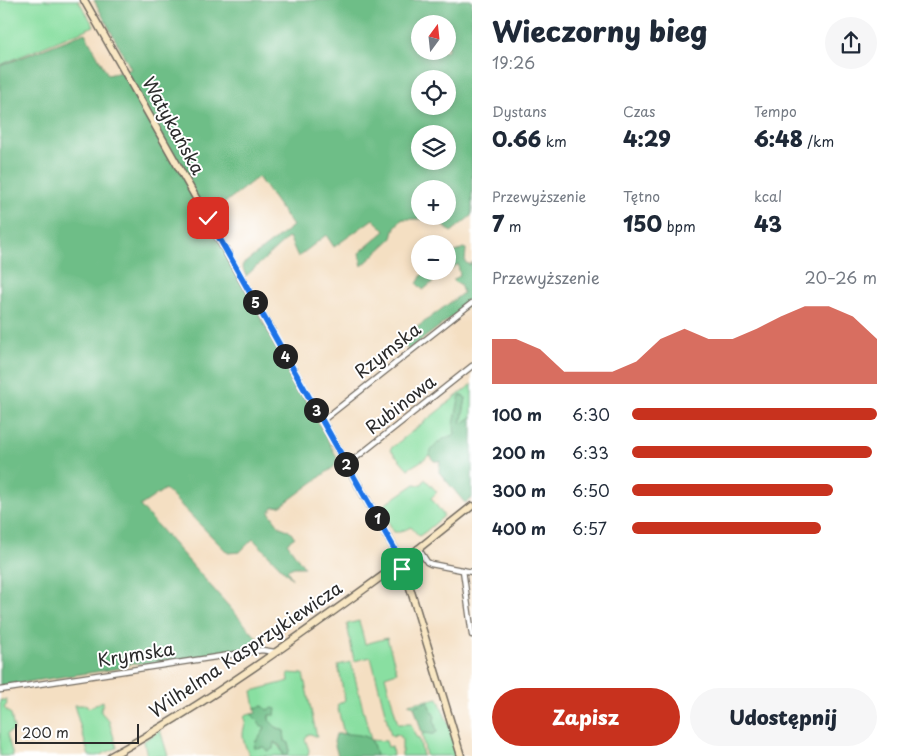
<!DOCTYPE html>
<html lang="pl">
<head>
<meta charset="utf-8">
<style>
  body { margin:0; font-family:"Playpen Sans",sans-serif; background:#f6f6f7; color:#1f2937; height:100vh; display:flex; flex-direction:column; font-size:19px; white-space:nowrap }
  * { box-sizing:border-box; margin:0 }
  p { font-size:16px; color:#747a83 }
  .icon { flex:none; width:28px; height:28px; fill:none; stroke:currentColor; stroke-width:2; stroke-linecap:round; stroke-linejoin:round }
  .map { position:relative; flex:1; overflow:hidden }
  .details { display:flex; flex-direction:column; background:#fff; width:425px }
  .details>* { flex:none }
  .needle { width:32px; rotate:15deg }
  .controls { position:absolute; left:411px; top:15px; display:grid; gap:10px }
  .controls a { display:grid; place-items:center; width:45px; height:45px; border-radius:50%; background:#fff; box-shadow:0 2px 8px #0003; font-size:25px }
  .scale { position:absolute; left:15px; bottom:12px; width:124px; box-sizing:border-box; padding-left:5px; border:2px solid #2b2b2b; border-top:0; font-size:14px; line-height:18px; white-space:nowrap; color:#2b2b2b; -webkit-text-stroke:4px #fff; paint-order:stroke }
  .pin { position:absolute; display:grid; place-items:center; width:42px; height:42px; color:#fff; margin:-21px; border-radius:10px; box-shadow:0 2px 8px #0006 }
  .km { position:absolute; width:25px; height:25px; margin:-12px; border-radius:50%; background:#222; color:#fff; font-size:14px; line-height:25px; text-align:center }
  .round { display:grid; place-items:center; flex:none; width:52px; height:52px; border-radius:26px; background:#f6f6f7 }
  .overview { display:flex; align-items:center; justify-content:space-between; height:85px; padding:0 20px }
  h1 { font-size:28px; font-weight:800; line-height:38px }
  .metrics { display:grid; grid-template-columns:repeat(3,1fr); gap:8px; height:85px; padding:5px 20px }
  .metrics div { display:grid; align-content:center }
  .metrics b { font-size:21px; font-weight:800 }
  .metrics small { font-size:14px; font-weight:400 }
  .metrics p { font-size:14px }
  .chart { height:140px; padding:10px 20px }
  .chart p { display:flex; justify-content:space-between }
  .chart svg { width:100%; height:90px; margin-top:5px; fill:#c8321e; opacity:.7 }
  .action { display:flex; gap:10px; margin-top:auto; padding:10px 20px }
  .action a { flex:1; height:58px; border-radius:30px; background:#c8321e; color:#fff; font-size:20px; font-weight:800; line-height:58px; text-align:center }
  .action a+a { background:#f6f6f7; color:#1f2937 }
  ul { padding:0 20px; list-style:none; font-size:16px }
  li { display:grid; grid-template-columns:80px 60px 1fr; align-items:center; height:38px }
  li i { height:12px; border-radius:6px; background:#c8321e }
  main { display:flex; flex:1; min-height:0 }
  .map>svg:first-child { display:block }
</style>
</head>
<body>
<main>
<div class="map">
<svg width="472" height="756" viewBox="0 0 472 756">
  <rect width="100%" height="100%" fill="#fff"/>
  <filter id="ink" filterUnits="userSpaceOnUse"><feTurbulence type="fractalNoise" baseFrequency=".02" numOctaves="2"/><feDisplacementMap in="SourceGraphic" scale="10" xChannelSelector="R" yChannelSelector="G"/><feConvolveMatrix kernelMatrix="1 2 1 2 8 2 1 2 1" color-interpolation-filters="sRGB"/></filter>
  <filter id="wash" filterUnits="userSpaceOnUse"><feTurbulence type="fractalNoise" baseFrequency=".0096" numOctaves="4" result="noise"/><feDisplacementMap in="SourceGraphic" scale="20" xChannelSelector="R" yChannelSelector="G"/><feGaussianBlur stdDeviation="1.12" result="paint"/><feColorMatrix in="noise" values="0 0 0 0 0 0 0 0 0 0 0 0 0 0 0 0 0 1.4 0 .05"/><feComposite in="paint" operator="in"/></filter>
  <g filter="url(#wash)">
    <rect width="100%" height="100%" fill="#f4dfc2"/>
    <g fill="#89dfa1" stroke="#5a8566">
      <polygon points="0,0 78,0 94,26 0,65"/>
      <path d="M472 384V417L461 425 466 398 455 428V435C440 438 438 444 429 455 424 460 414 465 408 469L390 449Z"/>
      <polygon points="425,479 437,492 431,498 444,516 425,532 419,536 411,527 400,532 394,532 385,516 386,513 383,507 384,505 415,484 419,485 423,483"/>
      <polygon points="359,621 365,644 387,638 397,672 385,676 398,724 411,724 416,737 419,738 423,756 402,756 402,740 400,735 395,734 394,737 391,736 371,657 354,661 347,624"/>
      <polygon points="351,662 371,740 386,741 388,747 392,746 393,756 376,756 371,740 364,737 344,734 337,705 345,700 338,665"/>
      <path d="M288 673 303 674 317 737 311 734H308L305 739 309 750 308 756H286L289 751V743L285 741 284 731 276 727 269 720C270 713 268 710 263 706L255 708 252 691 289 681Z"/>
      <polygon points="438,698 450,728 457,756 426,756 422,733 433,734 434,720 428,702 414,706 408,704"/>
      <polygon points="0,700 6,700 7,704 4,708 11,714 14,730 7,734 13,756 0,756"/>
      <polygon points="103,701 103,704 101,708 101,712 109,721 117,748 97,756 89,756 74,705 87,705 88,708"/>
      <path d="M251 714 265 726 263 733 255 742C272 742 277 739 284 756H250C244 744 240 736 246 722L244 716Z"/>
      <polygon points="160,730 168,756 147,756 144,741"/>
    </g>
    <g fill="#6ebe87" stroke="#4c7459" fill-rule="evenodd">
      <path d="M94 0H472V210L471 216 451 232 444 226V216H448V189H420V216H430L427 219H403L400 221 395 227 392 238 362 266 359 253 385 231 373 219 334 247 326 235 298 257 289 237 246 276 242 265 293 226 258 177 209 215 256 309 337 457 335 466 281 506 273 507 269 512 280 527 288 530 295 537 287 543 304 567H294L287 570 292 579 253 539 240 552 228 553 165 489 140 506 264 646 151 664 132 663 122 668 0 686V66L85 33 108 75 131 69ZM420 24H448V51H420ZM420 79H448V106H420ZM420 134H448V161H420Z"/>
      <polygon points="463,248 466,249 465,262 470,265 472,262 472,302 408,350 402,342 409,340 413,338 412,331 463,293 460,284 454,282 454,279 460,276 458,264 448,271 448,256"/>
      <polygon points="427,271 447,271 423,290 417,284 422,275"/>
      <path d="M461 395 466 398 461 424 472 417V498L465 503 439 472 440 461H434L429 455C434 444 444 437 455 435L454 425 459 398Z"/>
      <polygon points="429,701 429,706 435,717 434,720 437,732 433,734 422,733 414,706"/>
      <path d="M263 706 267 710 273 708 276 709 275 715H269V720L276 727 284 731 285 741 289 743V751L286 756H284L280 746 274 742 273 749 267 751 264 747 254 748C255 739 263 735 265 727L260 725 259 722 251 714 256 713 255 708Z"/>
      <path d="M336 734C344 734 366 733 371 740 374 744 375 752 376 756H338L334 742Z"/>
    </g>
  </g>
  <g filter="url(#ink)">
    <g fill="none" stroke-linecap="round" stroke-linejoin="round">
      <g stroke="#716a60" stroke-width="7">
        <g id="street">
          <polyline points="322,421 472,303"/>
          <polyline points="347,465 472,366"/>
          <polyline points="418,548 427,562 431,564 472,572"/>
          <polyline points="463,570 472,635"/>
          <polyline points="0,690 262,650 275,652"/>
        </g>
      </g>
      <g stroke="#716a60" stroke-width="9">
        <g id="secondary">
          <polyline points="84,0 398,555"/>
          <polyline points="408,557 472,506"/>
          <polyline points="404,568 461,756"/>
          <path d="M111 756C211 701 304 633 396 566"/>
        </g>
      </g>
      <use href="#street" stroke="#fff" stroke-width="4.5"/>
      <use href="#secondary" stroke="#f9e7c3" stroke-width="6"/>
    </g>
  </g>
  <g fill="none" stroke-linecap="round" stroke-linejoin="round" filter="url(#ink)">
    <g stroke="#fff" stroke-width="10">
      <polyline id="route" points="208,218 394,548 398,555 394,561 396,566 402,569"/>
    </g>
    <use href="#route" stroke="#1a73e8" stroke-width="6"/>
  </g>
  <g text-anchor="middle" stroke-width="4" stroke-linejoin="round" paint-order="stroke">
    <g font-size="18" fill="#2b2b2b" stroke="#fff">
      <text transform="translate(173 126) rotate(61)" y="6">Watykańska</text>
      <text transform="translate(388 351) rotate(-38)" y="6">Rzymska</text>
      <text transform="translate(401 405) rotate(-38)" y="6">Rubinowa</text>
      <text transform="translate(246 650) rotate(-34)" y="6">Wilhelma Kasprzykiewicza</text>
      <text transform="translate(136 655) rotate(-9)" y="6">Krymska</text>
    </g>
  </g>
</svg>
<div class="controls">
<a><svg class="needle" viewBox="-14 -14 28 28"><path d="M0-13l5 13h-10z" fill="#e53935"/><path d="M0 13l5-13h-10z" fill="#747a83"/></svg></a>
<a><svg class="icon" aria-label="locate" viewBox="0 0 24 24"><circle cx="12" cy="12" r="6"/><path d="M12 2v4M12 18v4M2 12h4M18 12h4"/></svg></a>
<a><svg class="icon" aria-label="layers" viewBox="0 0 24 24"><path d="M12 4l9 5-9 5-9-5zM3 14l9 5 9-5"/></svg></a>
<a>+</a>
<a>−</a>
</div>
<div class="scale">200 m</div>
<div class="pin" style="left:402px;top:569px;background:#1e9e55"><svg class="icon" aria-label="arrive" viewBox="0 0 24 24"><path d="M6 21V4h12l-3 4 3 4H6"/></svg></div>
<div class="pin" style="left:208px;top:218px;background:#d93025"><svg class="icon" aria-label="check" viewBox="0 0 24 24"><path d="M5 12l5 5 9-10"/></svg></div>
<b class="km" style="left:377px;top:518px">1</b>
<b class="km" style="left:346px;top:464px">2</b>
<b class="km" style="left:316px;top:410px">3</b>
<b class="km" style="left:285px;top:356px">4</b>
<b class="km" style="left:255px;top:302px">5</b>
</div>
<section class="details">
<div class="overview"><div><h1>Wieczorny bieg</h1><p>19:26</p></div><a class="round"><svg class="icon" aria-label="share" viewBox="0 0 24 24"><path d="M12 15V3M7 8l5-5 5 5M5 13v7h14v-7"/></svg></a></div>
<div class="metrics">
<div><p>Dystans</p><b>0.66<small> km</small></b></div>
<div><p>Czas</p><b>4:29</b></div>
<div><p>Tempo</p><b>6:48<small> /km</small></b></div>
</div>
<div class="metrics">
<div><p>Przewyższenie</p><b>7<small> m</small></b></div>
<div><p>Tętno</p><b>150<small> bpm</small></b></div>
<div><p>kcal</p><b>43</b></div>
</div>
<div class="chart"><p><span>Przewyższenie</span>20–26 m</p>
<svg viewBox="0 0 160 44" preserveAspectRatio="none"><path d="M0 44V22L10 22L20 27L30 38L40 38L50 38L60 33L70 22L80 17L90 22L100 22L110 17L120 11L130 6L140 6L150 11L160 22V44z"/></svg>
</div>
<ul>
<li><b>100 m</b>6:30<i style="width:100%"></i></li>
<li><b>200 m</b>6:33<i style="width:98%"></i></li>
<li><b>300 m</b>6:50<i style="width:82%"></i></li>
<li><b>400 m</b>6:57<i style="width:77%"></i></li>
</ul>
<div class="action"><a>Zapisz</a><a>Udostępnij</a></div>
</section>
</main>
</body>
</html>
